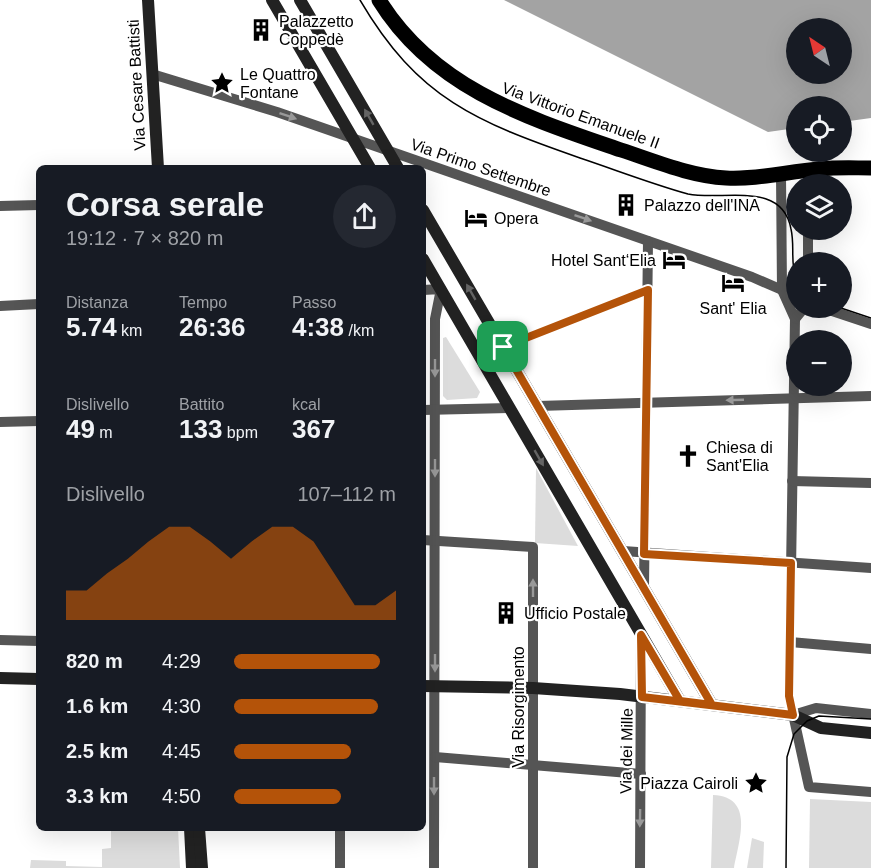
<!DOCTYPE html>
<html lang="it">
<head>
<meta charset="utf-8">
<style>
  body { margin:0; font-family:Helvetica,sans-serif; background:#242831; color:#f1f3f6; height:100vh; display:flex; flex-direction:column; font-size:22px; white-space:nowrap }
  * { box-sizing:border-box; margin:0 }
  p { font-size:20px; color:#9ea1a6 }
  .icon { flex:none; width:33px; height:33px; fill:none; stroke:currentColor; stroke-width:2; stroke-linecap:round; stroke-linejoin:round }
  .map { position:relative; flex:1; overflow:hidden }
  .details { position:absolute; left:36px; top:165px; width:390px; height:666px; display:flex; flex-direction:column; background:#171b24; border-radius:9px; box-shadow:0 6px 24px #0002 }
  .details>* { flex:none }
  .needle { width:39px; rotate:325deg }
  .tools { position:absolute; left:786px; top:18px; display:grid; gap:12px }
  .tools a { display:grid; place-items:center; width:66px; height:66px; border-radius:50%; background:#171b24; box-shadow:0 6px 24px #0002; font-size:30px }
  .pin { position:absolute; display:grid; place-items:center; width:51px; height:51px; color:#fff; margin:-26px; border-radius:12px; box-shadow:0 3px 9px #0006 }
  .round { display:grid; place-items:center; flex:none; width:63px; height:63px; border-radius:32px; background:#242831 }
  .headline { display:flex; align-items:center; justify-content:space-between; height:102px; padding:0 30px }
  h1 { font-size:33px; font-weight:700; line-height:45px }
  .stats { display:grid; grid-template-columns:repeat(3,1fr); gap:9px; height:102px; padding:6px 30px }
  .stats div { display:grid; align-content:center }
  .stats b { font-size:26px; font-weight:700 }
  .stats small { font-size:16px; font-weight:400 }
  .stats p { font-size:16px }
  .chart { height:168px; padding:12px 30px }
  .chart p { display:flex; justify-content:space-between }
  .chart svg { width:100%; height:108px; margin-top:6px; fill:#b45309; opacity:.7 }
  ul { padding:0 30px; list-style:none; font-size:20px }
  li { display:grid; grid-template-columns:96px 72px 1fr; align-items:center; height:45px }
  li i { height:15px; border-radius:8px; background:#b45309 }
  .map>svg:first-child { display:block }
</style>
</head>
<body>
<div class="map">
<svg width="871" height="868" viewBox="0 0 871 868">
  <rect width="100%" height="100%" fill="#fff"/>
  <g fill="#dcdcdc">
    <polygon points="446,337 480,392 477,398 447,400 443,396 443,338"/>
    <polygon points="536,468 578,546 535,543"/>
    <path d="M713 795C755 797 739 840 734 868H711Z"/>
    <polygon points="810,799 871,802 871,868 809,868"/>
    <polygon points="111,828 178,828 180,868 30,868 31,860 66,861 66,866 102,867 102,849 111,848"/>
    <polygon points="752,838 764,842 763,868 747,868"/>
  </g>
  <path fill="#a3a3a3" fill-rule="evenodd" d="M504 0H871V118L842 122V106H796V128L768 132ZM796 28H842V74H796Z"/>
  <g fill="none" stroke-linecap="round" stroke-linejoin="round">
    <g stroke="#555" stroke-width="10">
      <polyline points="152,74 277,112 752,277 796,296"/>
      <polyline points="781,175 782,290 795,319 789,696 809,787 871,792"/>
      <polyline points="808,184 809,171"/>
      <polyline points="0,206 39,205"/>
      <polyline points="808,230 808,262"/>
      <polyline points="423,290 441,289 435,319 434,868"/>
      <polyline points="0,306 39,304"/>
      <polyline points="823,308 871,324"/>
      <polyline points="795,319 804,308"/>
      <polyline points="503,347 648,290"/>
      <polyline points="538,406 871,396"/>
      <polyline points="423,410 509,408"/>
      <polyline points="0,422 39,421"/>
      <polyline points="792,481 871,483"/>
      <polyline points="423,540 533,547 533,868"/>
      <polyline points="623,551 871,568"/>
      <polyline points="644,588 648,241"/>
      <polyline points="0,640 39,641"/>
      <polyline points="790,642 871,649"/>
      <polyline points="793,715 816,708 871,714"/>
      <polyline points="435,757 641,774"/>
      <polyline points="340,828 340,868"/>
      <polyline points="640,868 641,635"/>
    </g>
    <g stroke="#222" stroke-width="12">
      <polyline points="148,0 158,168"/>
      <polyline points="272,0 370,168"/>
      <polyline points="300,0 398,168"/>
      <polyline points="423,210 712,705"/>
      <polyline points="423,259 680,701"/>
      <polyline points="0,678 39,679"/>
      <polyline points="423,686 533,688 620,694 793,715 821,728 871,733"/>
      <polyline points="190,828 192,868"/>
      <polyline points="199,828 202,868"/>
    </g>
    <path stroke="#000" stroke-width="15" d="M379 0C434 89 528 118 621 150 655 161 690 176 726 178 758 180 789 171 821 169 837 167 854 168 871 168"/>
    <g stroke="#000" stroke-width="1.5">
      <path d="M360 0C418 99 477 122 580 158 616 170 652 184 688 194 723 201 782 180 791 229 795 246 790 262 796 279"/>
      <polyline points="841,308 871,318"/>
      <polyline points="786,868 787,757 794,734 807,721 819,716 871,719"/>
    </g>
  </g>
  <defs><path id="oneway-solid" d="M-6-.8H1V-3.2L6.5 0L1 3.2V.8H-6Z" transform="scale(1.5)"/></defs>
  <g fill="#999">
    <use href="#oneway-solid" transform="translate(288 116) rotate(19)"/>
    <use href="#oneway-solid" transform="translate(583 218) rotate(19)"/>
    <use href="#oneway-solid" transform="translate(435 368) rotate(90)"/>
    <use href="#oneway-solid" transform="translate(735 400) rotate(178)"/>
    <use href="#oneway-solid" transform="translate(435 468) rotate(90)"/>
    <use href="#oneway-solid" transform="translate(533 588) rotate(-90)"/>
    <use href="#oneway-solid" transform="translate(435 663) rotate(90)"/>
    <use href="#oneway-solid" transform="translate(434 786) rotate(90)"/>
    <use href="#oneway-solid" transform="translate(640 818) rotate(91)"/>
  </g>
  <g fill="#646464">
    <use href="#oneway-solid" transform="translate(369 117) rotate(-120)"/>
    <use href="#oneway-solid" transform="translate(471 292) rotate(-120)"/>
    <use href="#oneway-solid" transform="translate(539 458) rotate(60)"/>
  </g>
  <g fill="none" stroke-linecap="round" stroke-linejoin="round">
    <g stroke="#fff" stroke-width="12">
      <polyline id="route" points="503,347 712,705 680,701 641,635 642,697 793,715 789,696 791,563 644,554 648,290 503,347"/>
    </g>
    <use href="#route" stroke="#b45309" stroke-width="8"/>
  </g>
  <defs>
    <g id="building-bare" transform="scale(1.8)"><path d="M-4-6H4V6H1V3H-1V6H-4ZM-2.5-4.3h1.7v1.8h-1.7ZM.8-4.3h1.7v1.8H.8ZM-2.5-1h1.7V.8h-1.7ZM.8-1h1.7V.8H.8Z" fill="#000" stroke="#fff" stroke-width="2.5" paint-order="stroke"/></g>
    <g id="sight-bare" transform="scale(1.8)"><path d="M0-6L1.8-2.2L6-1.7L2.9 1.2L3.7 5.4L0 3.3L-3.7 5.4L-2.9 1.2L-6-1.7L-1.8-2.2Z" fill="#000" stroke="#fff" stroke-width="2.5" paint-order="stroke"/></g>
    <g id="hotel-bare" transform="scale(1.8)"><path d="M-6-4.5h1.5V1H6V5H4.5V3h-9V5H-6ZM-4 0a1.8 1.8 0 1 1 3.6 0ZM.5 0V-2.5h3Q6-2.5 6 0Z" fill="#000" stroke="#fff" stroke-width="2.5" paint-order="stroke"/></g>
    <g id="church-bare" transform="scale(1.8)"><path d="M-1.2-6h2.4v3.5h3.3v2.4h-3.3V6h-2.4V-.1h-3.3v-2.4h3.3Z" fill="#000" stroke="#fff" stroke-width="2.5" paint-order="stroke"/></g>
  </defs>
  <g fill-rule="evenodd">
    <use href="#building-bare" x="261" y="30"/>
    <use href="#sight-bare" x="222" y="83"/>
    <use href="#building-bare" x="626" y="205"/>
    <use href="#hotel-bare" x="476" y="218"/>
    <use href="#hotel-bare" x="674" y="260"/>
    <use href="#hotel-bare" x="733" y="283"/>
    <use href="#church-bare" x="688" y="456"/>
    <use href="#building-bare" x="506" y="613"/>
    <use href="#sight-bare" x="756" y="783"/>
  </g>
  <g text-anchor="middle" stroke-width="4.5" stroke-linejoin="round" paint-order="stroke">
    <g font-size="16" fill="#000" stroke="#fff" text-anchor="start">
      <text x="279" y="27">Palazzetto<tspan x="279" dy="18">Coppedè</tspan></text>
      <text x="240" y="80">Le Quattro<tspan x="240" dy="18">Fontane</tspan></text>
      <text x="644" y="211">Palazzo dell'INA</text>
      <text x="494" y="224">Opera</text>
      <text x="656" y="266" text-anchor="end">Hotel Sant‘Elia</text>
      <text x="733" y="314" text-anchor="middle">Sant' Elia</text>
      <text x="706" y="453">Chiesa di<tspan x="706" dy="18">Sant'Elia</tspan></text>
      <text x="524" y="619">Ufficio Postale</text>
      <text x="738" y="789" text-anchor="end">Piazza Cairoli</text>
    </g>
    <g font-size="16" fill="#000" stroke="#fff">
      <text transform="translate(136 85) rotate(-93)" y="6">Via Cesare Battisti</text>
      <text transform="translate(581 115) rotate(20)" y="6">Via Vittorio Emanuele II</text>
      <text transform="translate(481 167) rotate(19)" y="6">Via Primo Settembre</text>
      <text transform="translate(518 707) rotate(-90)" y="6">Via Risorgimento</text>
      <text transform="translate(626 751) rotate(-89)" y="6">Via dei Mille</text>
    </g>
  </g>
</svg>
<div class="tools">
<a><svg class="needle" viewBox="-14 -14 28 28"><path d="M0-13l5 13h-10z" fill="#e53935"/><path d="M0 13l5-13h-10z" fill="#9ea1a6"/></svg></a>
<a><svg class="icon" aria-label="locate" viewBox="0 0 24 24"><circle cx="12" cy="12" r="6"/><path d="M12 2v4M12 18v4M2 12h4M18 12h4"/></svg></a>
<a><svg class="icon" aria-label="layers" viewBox="0 0 24 24"><path d="M12 4l9 5-9 5-9-5zM3 14l9 5 9-5"/></svg></a>
<a>+</a>
<a>−</a>
</div>
<div class="pin" style="left:503px;top:347px;background:#1e9e55"><svg class="icon" aria-label="arrive" viewBox="0 0 24 24"><path d="M6 21V4h12l-3 4 3 4H6"/></svg></div>
<section class="details">
<div class="headline"><div><h1>Corsa serale</h1><p>19:12 · 7 × 820 m</p></div><a class="round"><svg class="icon" aria-label="share" viewBox="0 0 24 24"><path d="M12 15V3M7 8l5-5 5 5M5 13v7h14v-7"/></svg></a></div>
<div class="stats">
<div><p>Distanza</p><b>5.74<small> km</small></b></div>
<div><p>Tempo</p><b>26:36</b></div>
<div><p>Passo</p><b>4:38<small> /km</small></b></div>
</div>
<div class="stats">
<div><p>Dislivello</p><b>49<small> m</small></b></div>
<div><p>Battito</p><b>133<small> bpm</small></b></div>
<div><p>kcal</p><b>367</b></div>
</div>
<div class="chart"><p><span>Dislivello</span>107–112 m</p>
<svg viewBox="0 0 160 44" preserveAspectRatio="none"><path d="M0 44V32L10 32L20 25L30 19L40 12L50 6L60 6L70 12L80 19L90 12L100 6L110 6L120 12L130 25L140 38L150 38L160 32V44z"/></svg>
</div>
<ul>
<li><b>820 m</b>4:29<i style="width:90%"></i></li>
<li><b>1.6 km</b>4:30<i style="width:89%"></i></li>
<li><b>2.5 km</b>4:45<i style="width:72%"></i></li>
<li><b>3.3 km</b>4:50<i style="width:66%"></i></li>
</ul>
</section>
</div>
</body>
</html>
